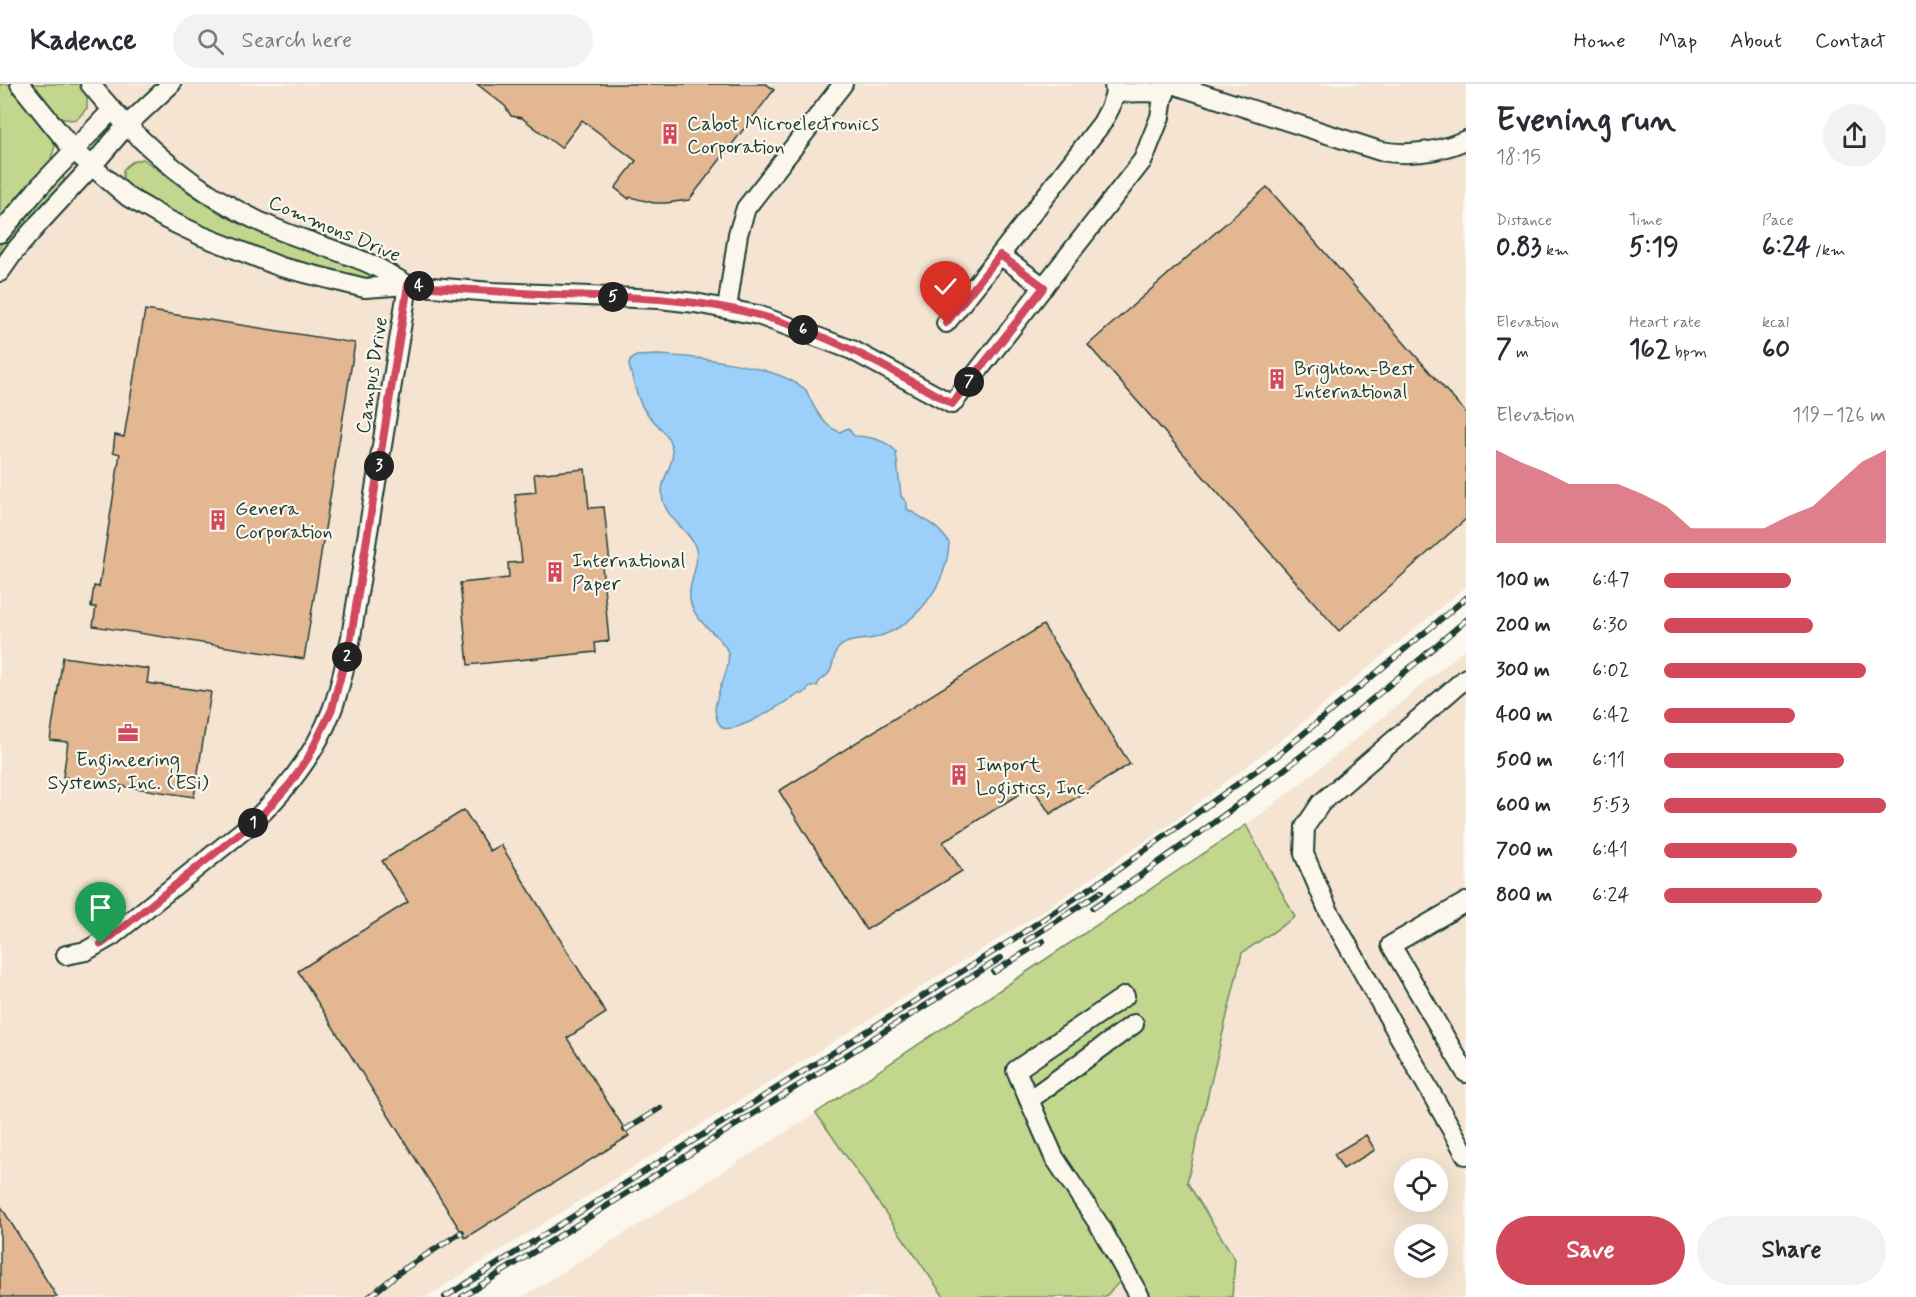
<!DOCTYPE html>
<html lang="en">
<head>
<meta charset="utf-8">
<style>
  body { margin:0; font-family:Mynerve,sans-serif; background:#f2f2f3; color:#2b2b33; height:100vh; display:flex; flex-direction:column; font-size:22px; white-space:nowrap }
  * { box-sizing:border-box; margin:0 }
  p { font-size:20px; color:#7c7c81 }
  .icon { flex:none; width:33px; height:33px; fill:none; stroke:currentColor; stroke-width:2; stroke-linecap:round; stroke-linejoin:round }
  .map { position:relative; flex:1; overflow:hidden }
  .details { display:flex; flex-direction:column; background:#fff; width:450px }
  .details>* { flex:none }
  .buttons { position:absolute; left:1394px; top:1074px; display:grid; gap:12px }
  .buttons a { display:grid; place-items:center; width:54px; height:54px; border-radius:50%; background:#fff; box-shadow:0 6px 24px #0002; font-size:30px }
  .pin { position:absolute; display:grid; place-items:center; width:51px; height:51px; color:#fff; margin:-62px -26px; border-radius:50% 50% 50% 0; rotate:-45deg; box-shadow:0 0 6px #0007 }
  .pin .icon { rotate:45deg }
  .km { position:absolute; width:30px; height:30px; margin:-15px; border-radius:50%; background:#222; color:#fff; font-size:16px; line-height:30px; text-align:center }
  .round { display:grid; place-items:center; flex:none; width:63px; height:63px; border-radius:32px; background:#f2f2f3 }
  .summary { display:flex; align-items:center; justify-content:space-between; height:102px; padding:0 30px }
  h1 { font-size:33px; font-weight:700; line-height:45px }
  .figures { display:grid; grid-template-columns:repeat(3,1fr); gap:9px; height:102px; padding:6px 30px }
  .figures div { display:grid; align-content:center }
  .figures b { font-size:26px; font-weight:700 }
  .figures small { font-size:16px; font-weight:400 }
  .figures p { font-size:16px }
  .chart { height:168px; padding:12px 30px }
  .chart p { display:flex; justify-content:space-between }
  .chart svg { width:100%; height:108px; margin-top:6px; fill:#d1495b; opacity:.7 }
  .primary-button { display:flex; gap:12px; margin-top:auto; padding:12px 30px }
  .primary-button a { flex:1; height:69px; border-radius:36px; background:#d1495b; color:#fff; font-size:24px; font-weight:700; line-height:69px; text-align:center }
  .primary-button a+a { background:#f2f2f3; color:#2b2b33 }
  ul { padding:0 30px; list-style:none; font-size:20px }
  li { display:grid; grid-template-columns:96px 72px 1fr; align-items:center; height:45px }
  li i { height:15px; border-radius:8px; background:#d1495b }
  header { display:flex; align-items:center; gap:36px; box-sizing:border-box; height:84px; padding:0 30px; background:#fff; border-bottom:2px solid #e1e1e2 }
  header strong { font-size:28px }
  nav { display:flex; gap:33px; margin-inline-start:auto; font-size:21px }
  .search { width:420px; height:54px; background:#f2f2f3; display:flex; align-items:center; gap:15px; box-sizing:border-box; padding:0 21px; border-radius:33px; color:#7c7c81; font-size:22px }
  main { display:flex; flex:1; min-height:0 }
  .map>svg:first-child { display:block }
</style>
</head>
<body>
<header>
<strong>Kadence</strong>
<div class="search"><svg class="icon" aria-label="search" viewBox="0 0 24 24"><circle cx="10" cy="10" r="6"/><path d="M15 15l6 6"/></svg>Search here</div>
<nav><a>Home</a><a>Map</a><a>About</a><a>Contact</a></nav>
</header>
<main>
<div class="map">
<svg width="1466" height="1213" viewBox="0 0 1466 1213">
  <rect width="100%" height="100%" fill="#fbf7ec"/>
  <filter id="ink" filterUnits="userSpaceOnUse"><feTurbulence type="fractalNoise" baseFrequency=".0167" numOctaves="2"/><feDisplacementMap in="SourceGraphic" scale="12" xChannelSelector="R" yChannelSelector="G"/><feConvolveMatrix kernelMatrix="1 2 1 2 8 2 1 2 1" color-interpolation-filters="sRGB"/></filter>
  <g filter="url(#ink)">
    <g fill="#f4e4d1" fill-rule="evenodd">
      <polygon points="0,0 1466,0 1466,502 1285,653 1169,741 1046,825 426,1213 0,1213"/>
      <path d="M1466 564V1213H523L802 1038 1086 854 1181 789 1277 718 1369 645ZM1404 1084H1437V1118H1404ZM1404 1150H1437V1184H1404Z"/>
    </g>
    <g fill="#c2d78d" stroke="#708a60" stroke-width="1.5">
      <polygon points="0,0 12,0 54,55 55,62 50,78 0,136"/>
      <path d="M31 0H80L87 11V24L77 35C53 40 44 17 31 0Z"/>
      <path d="M143 75C172 95 199 119 231 135 273 157 321 170 365 186L369 189V193L366 196 294 179 256 166 171 129 136 109 123 98V86C129 79 134 76 143 75Z"/>
      <polygon points="63,91 65,99 0,177 0,161 7,150 59,92"/>
      <polygon points="1246,741 1295,833 1242,869 1187,1098 1235,1175 1232,1213 1144,1213 1121,1196 1105,1213 944,1213 816,1029"/>
    </g>
    <path fill="#9cd0fa" stroke="#6a95ab" stroke-width="1.5" d="M659 271C697 273 777 281 806 306 813 322 823 343 840 348L848 344 854 352C867 352 888 356 896 368L901 412 907 419V425C922 434 940 443 949 459 947 502 915 543 874 554 863 557 852 554 842 561 832 567 835 580 829 589 825 594 819 595 817 602L810 603 803 610H798C783 619 739 649 723 644 700 623 736 588 727 566 721 551 698 542 691 520 685 501 702 481 695 462 689 445 662 433 662 409 661 393 675 381 672 365 669 348 652 338 643 324 636 312 633 295 629 281L630 277 636 272Z"/>
    <g fill="#e2b792" stroke="#1f3d34" stroke-width="1.5">
      <polygon points="477,0 766,0 774,6 689,116 666,119 654,119 630,113 629,115 615,104 636,77 582,36 561,64 522,34 511,32 505,22"/>
      <polygon points="1267,103 1466,329 1466,435 1339,547 1088,261"/>
      <polygon points="145,226 355,259 304,575 93,542 96,523 91,523 94,502 99,503 120,370 113,368 115,351 124,353"/>
      <polygon points="585,385 589,424 604,423 610,480 602,481 609,557 595,559 596,568 468,581 460,499 509,494 508,479 522,478 515,410 536,408 534,390"/>
      <polygon points="1043,541 1130,680 1050,730 1032,702 943,758 962,787 866,846 779,707"/>
      <polygon points="63,573 149,585 147,599 211,608 194,713 63,693 68,658 50,656"/>
      <polygon points="464,726 490,767 501,761 606,929 567,954 629,1052 465,1154 298,887 408,818 382,777"/>
      <polygon points="1366,1051 1375,1066 1343,1085 1334,1070"/>
      <polygon points="0,1121 57,1213 0,1213"/>
    </g>
    <g fill="none" stroke-linecap="round" stroke-linejoin="round">
      <g stroke="#1f3d34" stroke-width="22">
        <g id="minor">
          <polyline points="20,0 74,67 128,113 166,135 202,152 281,183 365,204 408,201 492,208 659,215 695,219 758,231 852,266 952,320 1143,76 1160,33 1165,0"/>
          <path d="M90 0C142 63 199 112 274 144 305 157 338 166 368 179 382 185 395 194 408 201"/>
          <polyline points="1114,0 1115,9 1148,8 1165,10"/>
          <path d="M1172 0 1380 67C1410 72 1439 68 1466 56"/>
          <polyline points="0,149 40,102 112,26"/>
          <polyline points="0,188 14,168 40,138 91,83 126,42 171,0"/>
          <polyline points="1044,203 1000,171 1102,39 1110,24 1115,9"/>
          <polyline points="727,225 738,150 746,124 843,0"/>
          <polyline points="946,239 1000,171"/>
          <polyline points="1466,594 1321,719 1305,743 1304,770 1328,826 1466,1071"/>
          <polyline points="1466,818 1391,861 1466,989"/>
          <path d="M66 871 86 867 112 852 245 745C282 712 314 673 332 626 341 602 346 577 351 553L408 201"/>
          <polyline points="1125,912 1016,986 1054,1073 1100,1142 1140,1213"/>
          <polyline points="1029,1016 1134,940"/>
        </g>
      </g>
      <use href="#minor" stroke="#fbf7ec" stroke-width="18"/>
      <g stroke="#1f3d34" stroke-width="6">
        <g id="rail">
          <path d="M1093 824C1224 736 1347 639 1466 536"/>
          <polyline points="1026,857 1101,808"/>
          <polyline points="994,888 1043,857"/>
          <polyline points="625,1046 660,1024"/>
          <polyline points="369,1213 401,1187 462,1148"/>
          <polyline points="445,1213 1015,854 1113,789 1278,671 1466,514"/>
          <polyline points="462,1213 1001,874"/>
        </g>
      </g>
      <use href="#rail" stroke="#fbf7ec" stroke-width="4" stroke-dasharray="11" stroke-linecap="butt"/>
    </g>
  </g>
  <g fill="none" stroke-linecap="round" stroke-linejoin="round" filter="url(#ink)">
    <g stroke="#fff" stroke-width="12">
      <path id="route" d="M101 860 112 852 245 745 263 730 290 700 308 674 332 625 351 553 408 201C460 205 511 209 563 211 628 213 695 214 758 231 828 249 890 285 952 320L1044 203 1000 171 946 239"/>
    </g>
    <use href="#route" stroke="#d1495b" stroke-width="8"/>
  </g>
  <defs>
    <g id="building-bare" transform="scale(1.62)"><path d="M-4-6H4V6H1V3H-1V6H-4ZM-2.5-4.3h1.7v1.8h-1.7ZM.8-4.3h1.7v1.8H.8ZM-2.5-1h1.7V.8h-1.7ZM.8-1h1.7V.8H.8Z" fill="#d1495b" stroke="#fbf7ec" stroke-width="2.5" paint-order="stroke"/></g>
    <g id="office-bare" transform="scale(1.62)"><path d="M-6-3h4V-5.5h4V-3h4V5H-6ZM-1-4.5V-3h2v-1.5ZM-6 0V1H6V0Z" fill="#d1495b" stroke="#fbf7ec" stroke-width="2.5" paint-order="stroke"/></g>
  </defs>
  <g fill-rule="evenodd">
    <use href="#building-bare" x="670" y="50"/>
    <use href="#building-bare" x="1277" y="295"/>
    <use href="#building-bare" x="218" y="436"/>
    <use href="#building-bare" x="555" y="488"/>
    <use href="#office-bare" x="128" y="649"/>
    <use href="#building-bare" x="959" y="691"/>
  </g>
  <g text-anchor="middle" stroke-width="4.5" stroke-linejoin="round" paint-order="stroke">
    <g font-size="20" fill="#1f3d34" stroke="#fbf7ec" text-anchor="start">
      <text x="687" y="46">Cabot Microelectronics<tspan x="687" dy="23">Corporation</tspan></text>
      <text x="1294" y="291">Brighton-Best<tspan x="1294" dy="23">International</tspan></text>
      <text x="235" y="431">Genera<tspan x="235" dy="23">Corporation</tspan></text>
      <text x="572" y="483">International<tspan x="572" dy="23">Paper</tspan></text>
      <text x="128" y="682" text-anchor="middle">Engineering<tspan x="128" dy="23">Systems, Inc. (ESi)</tspan></text>
      <text x="976" y="687">Import<tspan x="976" dy="23">Logistics, Inc.</tspan></text>
    </g>
    <g font-size="20" fill="#1f3d34" stroke="#fbf7ec">
      <text transform="translate(335 144) rotate(23)" y="7">Commons Drive</text>
      <text transform="translate(371 291) rotate(-81)" y="7">Campus Drive</text>
    </g>
  </g>
</svg>
<div class="buttons">
<a><svg class="icon" aria-label="locate" viewBox="0 0 24 24"><circle cx="12" cy="12" r="6"/><path d="M12 2v4M12 18v4M2 12h4M18 12h4"/></svg></a>
<a><svg class="icon" aria-label="layers" viewBox="0 0 24 24"><path d="M12 4l9 5-9 5-9-5zM3 14l9 5 9-5"/></svg></a>
</div>
<div class="pin" style="left:101px;top:860px;background:#1e9e55"><svg class="icon" aria-label="arrive" viewBox="0 0 24 24"><path d="M6 21V4h12l-3 4 3 4H6"/></svg></div>
<div class="pin" style="left:946px;top:239px;background:#d93025"><svg class="icon" aria-label="check" viewBox="0 0 24 24"><path d="M5 12l5 5 9-10"/></svg></div>
<b class="km" style="left:253px;top:739px">1</b>
<b class="km" style="left:347px;top:573px">2</b>
<b class="km" style="left:379px;top:382px">3</b>
<b class="km" style="left:419px;top:202px">4</b>
<b class="km" style="left:613px;top:213px">5</b>
<b class="km" style="left:803px;top:246px">6</b>
<b class="km" style="left:969px;top:298px">7</b>
</div>
<section class="details">
<div class="summary"><div><h1>Evening run</h1><p>18:15</p></div><a class="round"><svg class="icon" aria-label="share" viewBox="0 0 24 24"><path d="M12 15V3M7 8l5-5 5 5M5 13v7h14v-7"/></svg></a></div>
<div class="figures">
<div><p>Distance</p><b>0.83<small> km</small></b></div>
<div><p>Time</p><b>5:19</b></div>
<div><p>Pace</p><b>6:24<small> /km</small></b></div>
</div>
<div class="figures">
<div><p>Elevation</p><b>7<small> m</small></b></div>
<div><p>Heart rate</p><b>162<small> bpm</small></b></div>
<div><p>kcal</p><b>60</b></div>
</div>
<div class="chart"><p><span>Elevation</span>119–126 m</p>
<svg viewBox="0 0 160 44" preserveAspectRatio="none"><path d="M0 44V6L10 11L20 15L30 20L40 20L50 20L60 24L70 29L80 38L90 38L100 38L110 38L120 33L130 29L140 20L150 11L160 6V44z"/></svg>
</div>
<ul>
<li><b>100 m</b>6:47<i style="width:57%"></i></li>
<li><b>200 m</b>6:30<i style="width:67%"></i></li>
<li><b>300 m</b>6:02<i style="width:91%"></i></li>
<li><b>400 m</b>6:42<i style="width:59%"></i></li>
<li><b>500 m</b>6:11<i style="width:81%"></i></li>
<li><b>600 m</b>5:53<i style="width:100%"></i></li>
<li><b>700 m</b>6:41<i style="width:60%"></i></li>
<li><b>800 m</b>6:24<i style="width:71%"></i></li>
</ul>
<div class="primary-button"><a>Save</a><a>Share</a></div>
</section>
</main>
</body>
</html>
